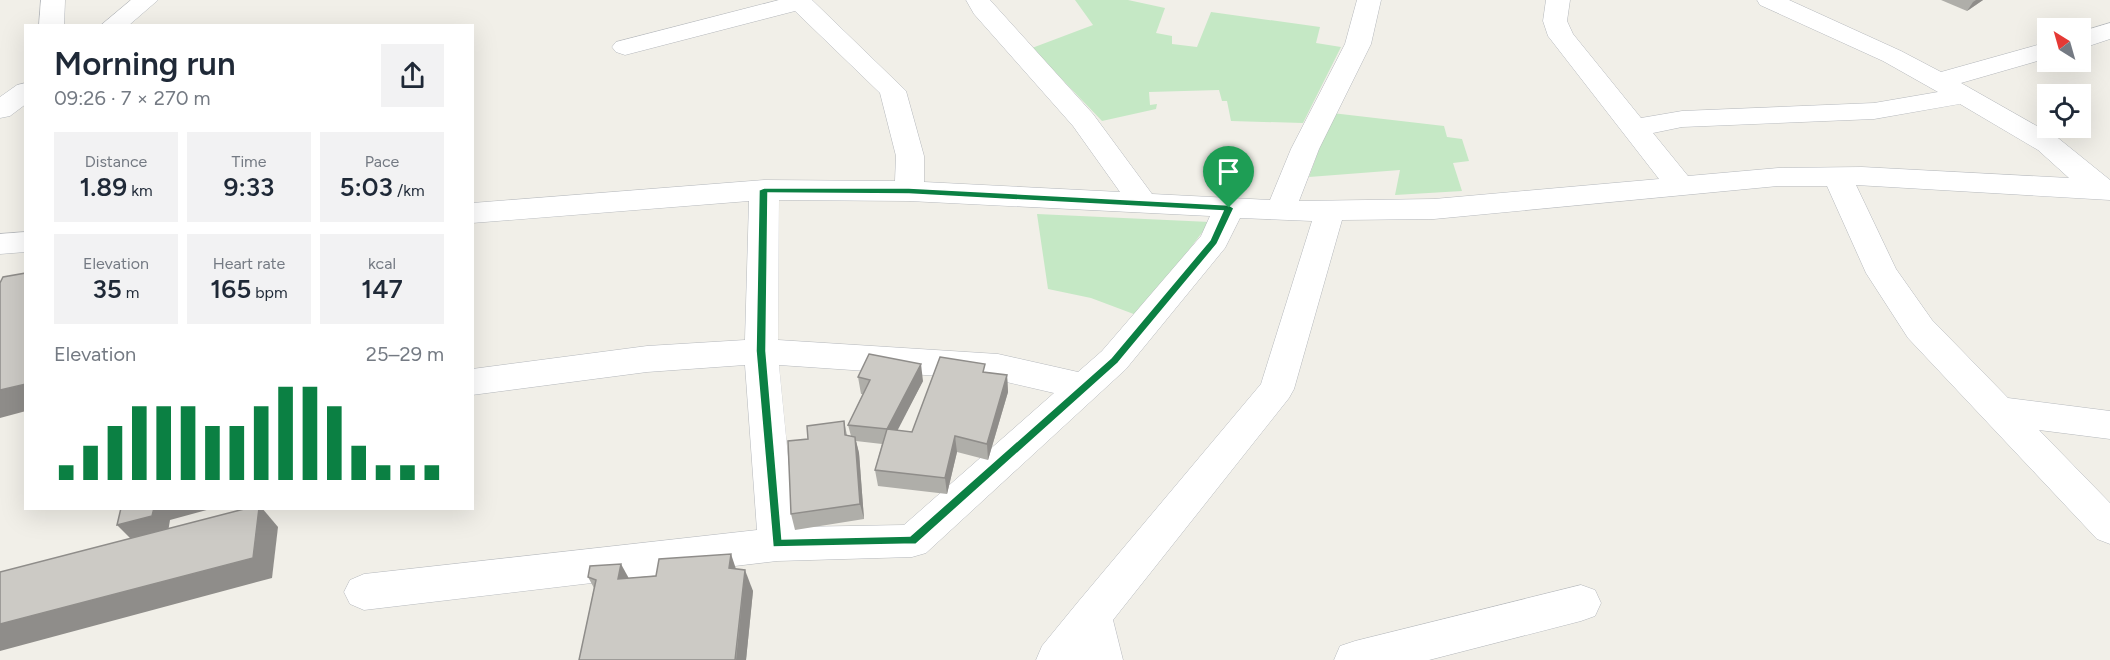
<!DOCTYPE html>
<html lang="en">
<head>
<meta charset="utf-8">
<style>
  body { margin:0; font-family:Figtree,sans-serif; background:#f2f2f3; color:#1f2937; height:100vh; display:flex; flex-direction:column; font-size:22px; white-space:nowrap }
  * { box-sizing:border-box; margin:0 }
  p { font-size:20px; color:#747a83 }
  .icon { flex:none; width:33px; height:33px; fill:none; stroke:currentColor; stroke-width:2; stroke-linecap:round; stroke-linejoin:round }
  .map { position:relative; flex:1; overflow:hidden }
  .side { position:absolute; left:24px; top:24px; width:450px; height:486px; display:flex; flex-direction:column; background:#fff; border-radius:0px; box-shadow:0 6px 24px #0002 }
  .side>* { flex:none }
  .needle { width:39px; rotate:323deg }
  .tools { position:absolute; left:2037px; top:18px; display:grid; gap:12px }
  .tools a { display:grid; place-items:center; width:54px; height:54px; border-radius:0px; background:#fff; box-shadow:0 6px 24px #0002; font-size:30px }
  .pin { position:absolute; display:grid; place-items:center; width:51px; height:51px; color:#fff; margin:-62px -26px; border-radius:50% 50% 50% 0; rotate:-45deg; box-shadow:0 0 6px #0007 }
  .pin .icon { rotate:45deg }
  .round { display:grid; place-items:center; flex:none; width:63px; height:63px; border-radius:0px; background:#f2f2f3 }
  .overview { display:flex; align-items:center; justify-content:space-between; height:102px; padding:0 30px }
  h1 { font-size:33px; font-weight:600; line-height:45px }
  .stats { display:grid; grid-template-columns:repeat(3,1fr); gap:9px; height:102px; padding:6px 30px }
  .stats div { display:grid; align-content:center; border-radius:0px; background:#f2f2f3; text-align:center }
  .stats b { font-size:26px; font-weight:600 }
  .stats small { font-size:16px; font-weight:400 }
  .stats p { font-size:16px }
  .chart { height:168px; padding:12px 30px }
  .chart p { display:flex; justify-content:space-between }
  .chart svg { width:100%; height:108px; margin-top:6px; stroke:#0b8043; stroke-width:6 }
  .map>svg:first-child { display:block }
</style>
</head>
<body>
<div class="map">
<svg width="2110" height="660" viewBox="0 0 2110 660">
  <rect width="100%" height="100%" fill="#f1efe8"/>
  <g fill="#c5e8c5">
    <polygon points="1075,0 1128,0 1165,8 1156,33 1172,36 1172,44 1197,47 1211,12 1320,27 1316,43 1341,47 1303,123 1231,121 1227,101 1222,101 1219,90 1149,92 1150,105 1157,104 1156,109 1102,121 1032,48 1093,25"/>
    <polygon points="1332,113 1444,126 1447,137 1462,139 1469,161 1453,163 1462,191 1395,195 1400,170 1309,177"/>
    <polygon points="1037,214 1210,222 1139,316 1091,298 1048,289"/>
  </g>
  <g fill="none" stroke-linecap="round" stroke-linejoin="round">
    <g stroke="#b5b8bc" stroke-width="1">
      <g id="minor">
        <polygon points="41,0 65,0 64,26 39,26"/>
        <polygon points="131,0 158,0 128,26 100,26"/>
        <path d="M779 0H812L906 91 924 156V182L1120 192 1073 126 974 14 966 0H990L1093 114 1152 194 1270 200 1291 149 1345 44 1357 0H1381L1371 44 1319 149 1299 201 1434 199 1659 179 1548 36 1543 21 1546 0H1570L1567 21 1573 34 1641 118 1682 111 1874 103 1938 92 1883 61 1760 5 1757 0H1789L1901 51 1941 72 2048 42V58L1961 83 2058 138 2110 180V200L1856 185 1896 269 1932 320 2008 398 2110 411V439L2039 430 2110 503V544L2097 539 1908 338 1866 273 1827 186H1778L1434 219 1342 220 1294 389 1289 398 1113 620 1123 660H1036L1042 646 1078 602 1261 384 1312 221 1240 218 1225 248 1126 369 926 553 912 557 777 561 364 610 350 604 344 592 350 580 364 574 757 530 745 365 647 372 472 395V369L647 346 745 340 749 201 472 223V203L764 180 895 181 896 156 880 93 795 11 625 55 616 52 612 47 616 42ZM1960 104 2038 150 2069 178 1862 167 1778 168 1688 176 1653 133 1682 127 1874 119ZM779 200 909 201 1210 216 1201 236 1102 351 1078 372 998 354 778 340ZM779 365 998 380 1054 393 904 525 795 527Z"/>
        <polygon points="2110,23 2110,39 2080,49 2080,32"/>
        <polygon points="26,83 26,104 10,116 0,118 0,97 17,85"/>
        <polygon points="26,232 26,252 0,254 0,234"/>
        <polygon points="1581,585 1595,590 1601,603 1595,616 1581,621 1429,660 1334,660 1340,646 1355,641"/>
      </g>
    </g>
    <use href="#minor" fill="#fff" fill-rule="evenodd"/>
  </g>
  <g fill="#afaea9">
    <polygon points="1941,0 1983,0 1967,11"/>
    <polygon points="985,372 1007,375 1008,392 988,460 957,452 947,494 878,486 875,470 882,444 856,441 859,453 864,519 795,530 791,514 808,439 844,421 847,435 851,436 848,425 863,394 861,394 858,377 923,381 897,430 912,432"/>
    <polygon points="736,569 753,591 746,660 579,660 594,588 588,577 628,578"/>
  </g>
  <g fill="#8f8d8a">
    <polygon points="1976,0 1983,0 1967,11 1973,2"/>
    <polygon points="921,364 923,381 890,445 887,429"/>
    <polygon points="1007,375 1008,392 988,460 987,444"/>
    <polygon points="26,384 26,411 0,418 0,390"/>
    <polygon points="955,436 957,452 947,494 945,478"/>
    <polygon points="855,437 859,453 864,519 860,504"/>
    <polygon points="154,508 214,508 170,520 168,532 133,541 117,525"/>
    <polygon points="259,508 262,508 278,527 272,578 0,651 0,624"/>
    <polygon points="731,554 738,575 729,568"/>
    <polygon points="621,564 632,584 618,579"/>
    <polygon points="745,570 753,591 746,660 736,660"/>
  </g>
  <g fill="#cccac5" stroke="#8f8d8a" stroke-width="1.5">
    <polygon points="26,273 26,384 0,390 0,283 3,277"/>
    <polygon points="869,354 921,364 887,429 848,425 870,380 858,377"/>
    <polygon points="940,357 985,364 983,372 1007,375 987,444 955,436 945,478 875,470 887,429 912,432"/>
    <polygon points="844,421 845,435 855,437 860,504 791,514 788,441 808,439 807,426"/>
    <polygon points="121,508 154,508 152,516 117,525"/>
    <polygon points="248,508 259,508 253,558 0,624 0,572"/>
    <polygon points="731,554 729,568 745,570 735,660 579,660 596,580 588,577 590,566 621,564 618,579 656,576 659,559"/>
  </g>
  <path fill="#0b8043" stroke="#fff" stroke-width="1.5" fill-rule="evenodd" d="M909 188 1229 205 1234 208 1217 244 1118 363 916 544 773 547 756 351 759 190 764 188ZM768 193 909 194 1223 211 1210 240 1111 358 910 536 782 539 766 351Z"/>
</svg>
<div class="tools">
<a><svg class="needle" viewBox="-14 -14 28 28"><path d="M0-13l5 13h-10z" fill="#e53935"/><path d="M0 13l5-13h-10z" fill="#747a83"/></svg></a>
<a><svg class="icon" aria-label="locate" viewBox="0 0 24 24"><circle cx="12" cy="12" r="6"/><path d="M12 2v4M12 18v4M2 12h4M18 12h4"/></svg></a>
</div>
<div class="pin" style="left:1229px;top:208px;background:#1e9e55"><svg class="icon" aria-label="arrive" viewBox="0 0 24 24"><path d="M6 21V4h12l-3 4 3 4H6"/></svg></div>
<section class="side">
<div class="overview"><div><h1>Morning run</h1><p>09:26 · 7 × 270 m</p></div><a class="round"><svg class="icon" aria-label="share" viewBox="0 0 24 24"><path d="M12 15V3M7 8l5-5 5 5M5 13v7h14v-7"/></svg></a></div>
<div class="stats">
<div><p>Distance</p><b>1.89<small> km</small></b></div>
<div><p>Time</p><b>9:33</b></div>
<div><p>Pace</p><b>5:03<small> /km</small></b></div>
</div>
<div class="stats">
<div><p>Elevation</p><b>35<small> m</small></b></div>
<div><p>Heart rate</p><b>165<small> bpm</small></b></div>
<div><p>kcal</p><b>147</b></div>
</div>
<div class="chart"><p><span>Elevation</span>25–29 m</p>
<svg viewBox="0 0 160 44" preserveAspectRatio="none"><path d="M5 44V38M15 44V30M25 44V22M35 44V14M45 44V14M55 44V14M65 44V22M75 44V22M85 44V14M95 44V6M105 44V6M115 44V14M125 44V30M135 44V38M145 44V38M155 44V38"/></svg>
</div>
</section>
</div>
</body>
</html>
